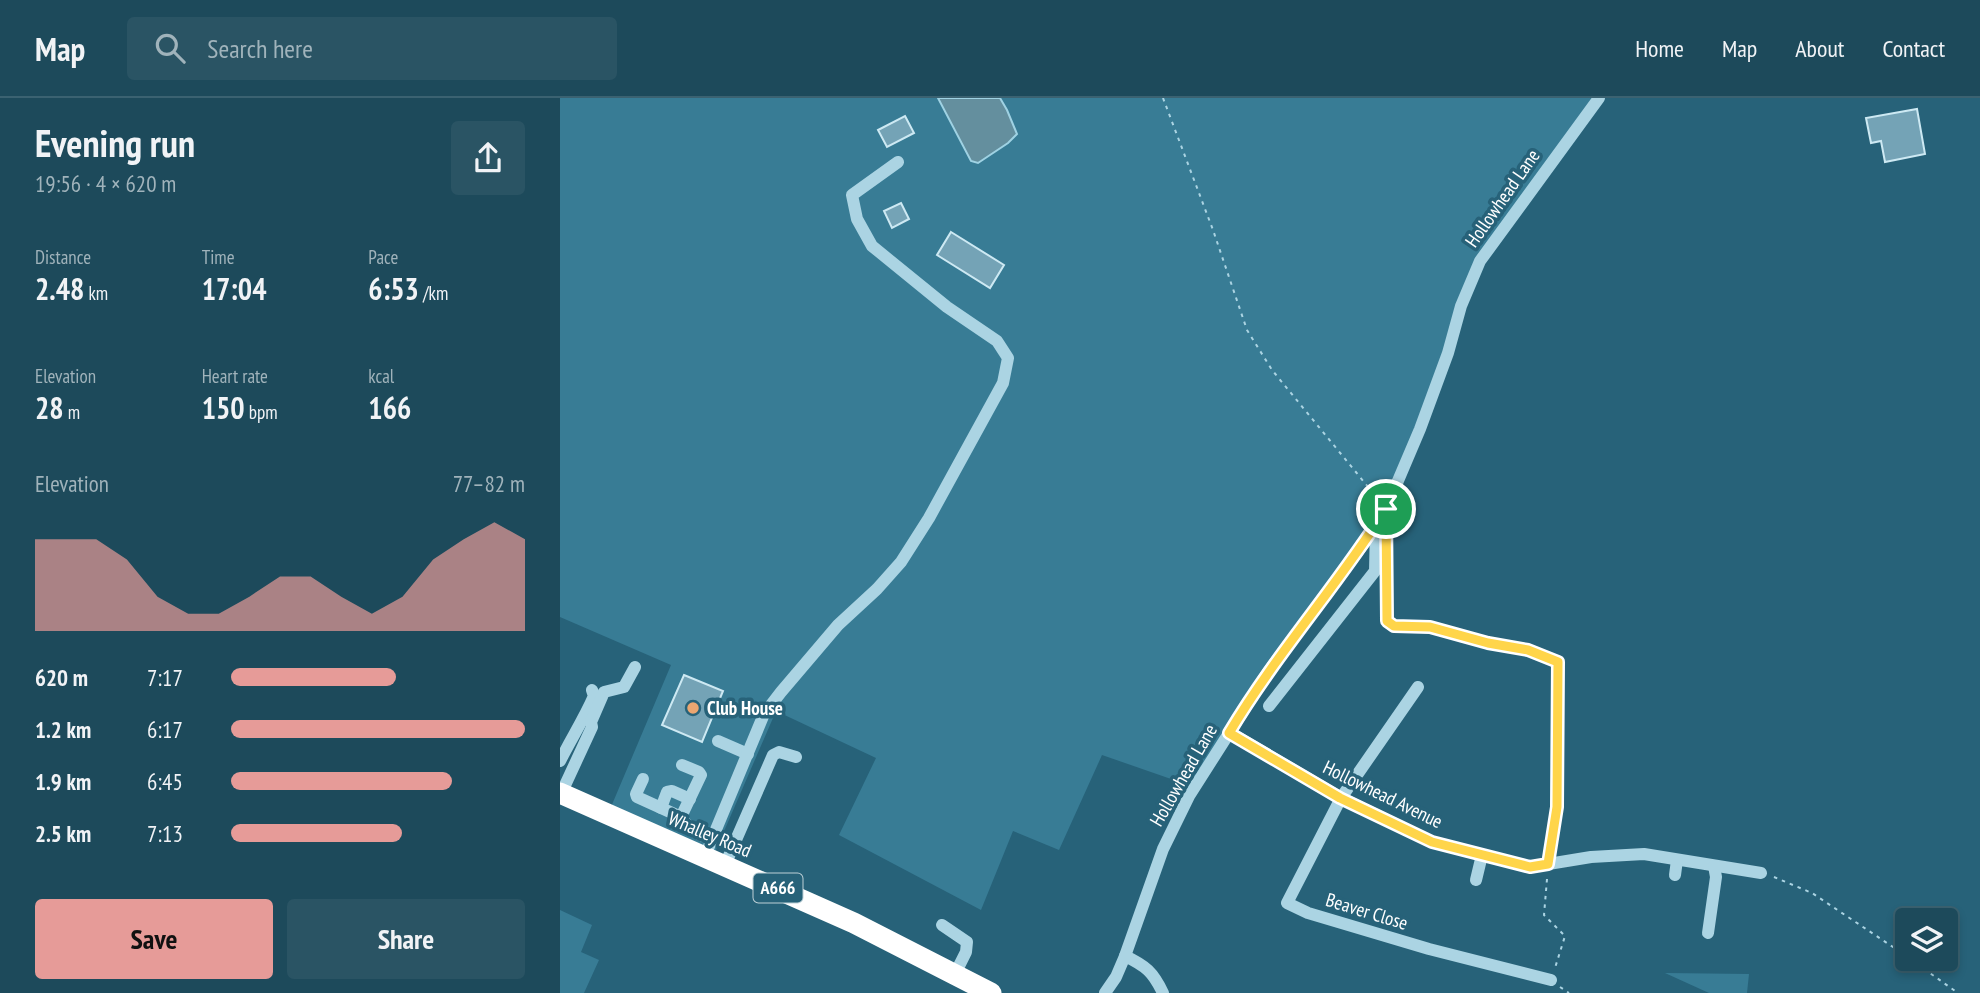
<!DOCTYPE html>
<html lang="en">
<head>
<meta charset="utf-8">
<style>
  body { margin:0; font-family:"PT Sans Narrow",sans-serif; background:#2a5464; color:#f1f3f6; height:100vh; display:flex; flex-direction:column; font-size:26px; white-space:nowrap }
  * { box-sizing:border-box; margin:0 }
  p { font-size:23px; color:#a0b3bb }
  .icon { flex:none; width:38px; height:38px; fill:none; stroke:currentColor; stroke-width:2; stroke-linecap:round; stroke-linejoin:round }
  .map { position:relative; flex:1; overflow:hidden }
  .details { display:flex; flex-direction:column; background:#1d4a5b; width:560px }
  .details>* { flex:none }
  .buttons { position:absolute; left:1335px; top:810px; display:grid; gap:14px }
  .buttons a { display:grid; place-items:center; width:63px; height:63px; border-radius:7px; background:#1d4a5b; box-shadow:0 4px 10px #0003,0 0 0 2px #3b6271; font-size:35px }
  .pin { position:absolute; display:grid; place-items:center; width:60px; height:60px; color:#fff; margin:-30px; border:4px solid #fff; border-radius:50%; box-shadow:0 2px 7px #0007 }
  .round { display:grid; place-items:center; flex:none; width:74px; height:74px; border-radius:7px; background:#2a5464 }
  .overview { display:flex; align-items:center; justify-content:space-between; height:119px; padding:0 35px }
  h1 { font-size:38px; font-weight:800; line-height:52px }
  .figures { display:grid; grid-template-columns:repeat(3,1fr); gap:10px; height:119px; padding:7px 35px }
  .figures div { display:grid; align-content:center }
  .figures b { font-size:30px; font-weight:800 }
  .figures small { font-size:19px; font-weight:400 }
  .figures p { font-size:19px }
  .chart { height:196px; padding:14px 35px }
  .chart p { display:flex; justify-content:space-between }
  .chart svg { width:100%; height:126px; margin-top:7px; fill:#e69b98; opacity:.7 }
  .primary-button { display:flex; gap:14px; margin-top:auto; padding:14px 35px }
  .primary-button a { flex:1; height:80px; border-radius:7px; background:#e69b98; color:#111; font-size:28px; font-weight:800; line-height:80px; text-align:center }
  .primary-button a+a { background:#2a5464; color:#f1f3f6 }
  ul { padding:0 35px; list-style:none; font-size:23px }
  li { display:grid; grid-template-columns:112px 84px 1fr; align-items:center; height:52px }
  li i { height:18px; border-radius:9px; background:#e69b98 }
  header { display:flex; align-items:center; gap:42px; box-sizing:border-box; height:98px; padding:0 35px; background:#1d4a5b; border-bottom:2px solid #3b6271 }
  header strong { font-size:33px }
  nav { display:flex; gap:38px; margin-inline-start:auto; font-size:24px }
  .search { width:490px; height:63px; background:#2a5464; display:flex; align-items:center; gap:18px; box-sizing:border-box; padding:0 24px; border-radius:7px; color:#a0b3bb; font-size:26px }
  main { display:flex; flex:1; min-height:0 }
  .map>svg:first-child { display:block }
</style>
</head>
<body>
<header>
<strong>Map</strong>
<div class="search"><svg class="icon" aria-label="search" viewBox="0 0 24 24"><circle cx="10" cy="10" r="6"/><path d="M15 15l6 6"/></svg>Search here</div>
<nav><a>Home</a><a>Map</a><a>About</a><a>Contact</a></nav>
</header>
<main>
<section class="details">
<div class="overview"><div><h1>Evening run</h1><p>19:56 · 4 × 620 m</p></div><a class="round"><svg class="icon" aria-label="share" viewBox="0 0 24 24"><path d="M12 15V3M7 8l5-5 5 5M5 13v7h14v-7"/></svg></a></div>
<div class="figures">
<div><p>Distance</p><b>2.48<small> km</small></b></div>
<div><p>Time</p><b>17:04</b></div>
<div><p>Pace</p><b>6:53<small> /km</small></b></div>
</div>
<div class="figures">
<div><p>Elevation</p><b>28<small> m</small></b></div>
<div><p>Heart rate</p><b>150<small> bpm</small></b></div>
<div><p>kcal</p><b>166</b></div>
</div>
<div class="chart"><p><span>Elevation</span>77–82 m</p>
<svg viewBox="0 0 160 44" preserveAspectRatio="none"><path d="M0 44V12L10 12L20 12L30 19L40 32L50 38L60 38L70 32L80 25L90 25L100 32L110 38L120 32L130 19L140 12L150 6L160 12V44z"/></svg>
</div>
<ul>
<li><b>620 m</b>7:17<i style="width:56%"></i></li>
<li><b>1.2 km</b>6:17<i style="width:100%"></i></li>
<li><b>1.9 km</b>6:45<i style="width:75%"></i></li>
<li><b>2.5 km</b>7:13<i style="width:58%"></i></li>
</ul>
<div class="primary-button"><a>Save</a><a>Share</a></div>
</section>
<div class="map">
<svg width="1420" height="895" viewBox="0 0 1420 895">
  <rect width="100%" height="100%" fill="#276279"/>
  <g fill="#387c95">
    <polygon points="0,0 1039,0 920,163 840,381 634,689 542,657 499,752 453,733 421,812 279,737 316,660 216,613 152,761 48,716 111,567 0,519"/>
    <polygon points="0,812 32,827 21,854 39,862 24,895 0,895"/>
    <polygon points="1105,875 1189,876 1187,895 1149,895"/>
  </g>
  <polygon fill="#648f9e" stroke="#9fd2e3" stroke-width="2" points="378,0 440,0 447,12 457,36 448,45 418,65 411,63"/>
  <g fill="#74a3b6" stroke="#cde9f3" stroke-width="2">
    <polygon points="1357,11 1365,56 1325,64 1321,43 1311,45 1306,20"/>
    <polygon points="345,18 354,35 327,49 318,32"/>
    <polygon points="341,105 349,121 332,130 324,113"/>
    <polygon points="391,134 444,167 430,190 377,157"/>
    <polygon points="124,577 163,593 142,644 102,627"/>
  </g>
  <g fill="none" stroke-linecap="round" stroke-linejoin="round">
    <g stroke="#abd4e3" stroke-width="2" stroke-dasharray="3.5 5" stroke-linecap="butt">
      <polyline points="603,0 653,132 687,232 712,272 818,401"/>
      <polyline points="827,477 827,523 834,529 870,529 928,546 968,553 998,564 997,709 990,754"/>
      <polyline points="1214,779 1252,795 1348,859"/>
      <polyline points="987,781 984,817 1005,838 995,870"/>
      <polyline points="1350,861 1398,895"/>
      <polyline points="1000,889 1009,895"/>
    </g>
    <g stroke="#abd4e3" stroke-width="12">
      <polyline points="858,589 781,700 727,805 748,815 869,851 991,882"/>
      <polyline points="709,608 815,473 816,428"/>
      <polyline points="669,634 781,700 872,744 902,752 970,769 1031,759 1084,756 1201,775"/>
      <polyline points="158,643 188,656"/>
      <path d="M0 663C11 641 24 621 34 598L32 592"/>
      <polyline points="122,667 139,674 141,677 121,719 131,732 152,742"/>
      <polyline points="83,681 76,696 77,699 121,719"/>
      <polyline points="1,696 32,629 31,624 44,594 64,589 75,569"/>
      <polyline points="101,710 107,694 112,693 130,701"/>
      <polyline points="145,758 204,616 221,594 278,527 317,491 341,464 369,420 443,285 448,260 437,243 387,209 312,148 297,121 292,97 338,64"/>
      <polyline points="165,767 213,657 219,654 236,659"/>
      <polyline points="1115,777 1117,762"/>
      <polyline points="916,782 922,757"/>
      <polyline points="382,827 407,844 406,854 395,876"/>
      <polyline points="1148,835 1156,779 1154,768"/>
      <path d="M565 858C586 868 593 874 603 895"/>
      <polyline points="545,895 556,879 565,858 603,751 629,698 708,574 805,444 826,411 860,331 888,255 901,208 920,163 1039,0"/>
    </g>
    <polyline stroke="#fff" stroke-width="21" points="0,695 294,825 431,895"/>
  </g>
  <g fill="none" stroke-linecap="round" stroke-linejoin="round">
    <g stroke="#fff" stroke-width="14">
      <path id="route" d="M826 411 827 523 834 528 870 529 928 545 968 552 998 564 997 709 988 766 970 769 872 744 780 700 669 635C716 556 777 488 826 411Z"/>
    </g>
    <use href="#route" stroke="#ffd54a" stroke-width="9"/>
  </g>
  <circle fill="#eba671" stroke="#276279" stroke-width="2.5" cx="133" cy="610" r="7"/>
  <g text-anchor="middle" stroke-width="7" stroke-linejoin="round" paint-order="stroke">
    <rect fill="#276279" stroke="#bed0d7" stroke-width="2" x="193.5" y="775.5" width="49" height="29" rx="5"/>
    <g font-size="18" font-weight="bold" fill="#fff">
      <text x="218" y="796">A666</text>
    </g>
    <g font-size="19" fill="#fff" stroke="#276279">
      <text transform="translate(942 100) rotate(-55)" y="7">Hollowhead Lane</text>
      <text transform="translate(623 677) rotate(-60)" y="7">Hollowhead Lane</text>
      <text transform="translate(823 696) rotate(26)" y="7">Hollowhead Avenue</text>
      <text transform="translate(150 736) rotate(23)" y="7">Whalley Road</text>
      <text transform="translate(807 813) rotate(17)" y="7">Beaver Close</text>
    </g>
    <g font-size="19" font-weight="bold" fill="#fff" stroke="#276279" text-anchor="start">
      <text x="147" y="617">Club House</text>
    </g>
  </g>
</svg>
<div class="buttons">
<a><svg class="icon" aria-label="layers" viewBox="0 0 24 24"><path d="M12 4l9 5-9 5-9-5zM3 14l9 5 9-5"/></svg></a>
</div>
<div class="pin" style="left:826px;top:411px;background:#1e9e55"><svg class="icon" aria-label="arrive" viewBox="0 0 24 24"><path d="M6 21V4h12l-3 4 3 4H6"/></svg></div>
</div>
</main>
</body>
</html>
